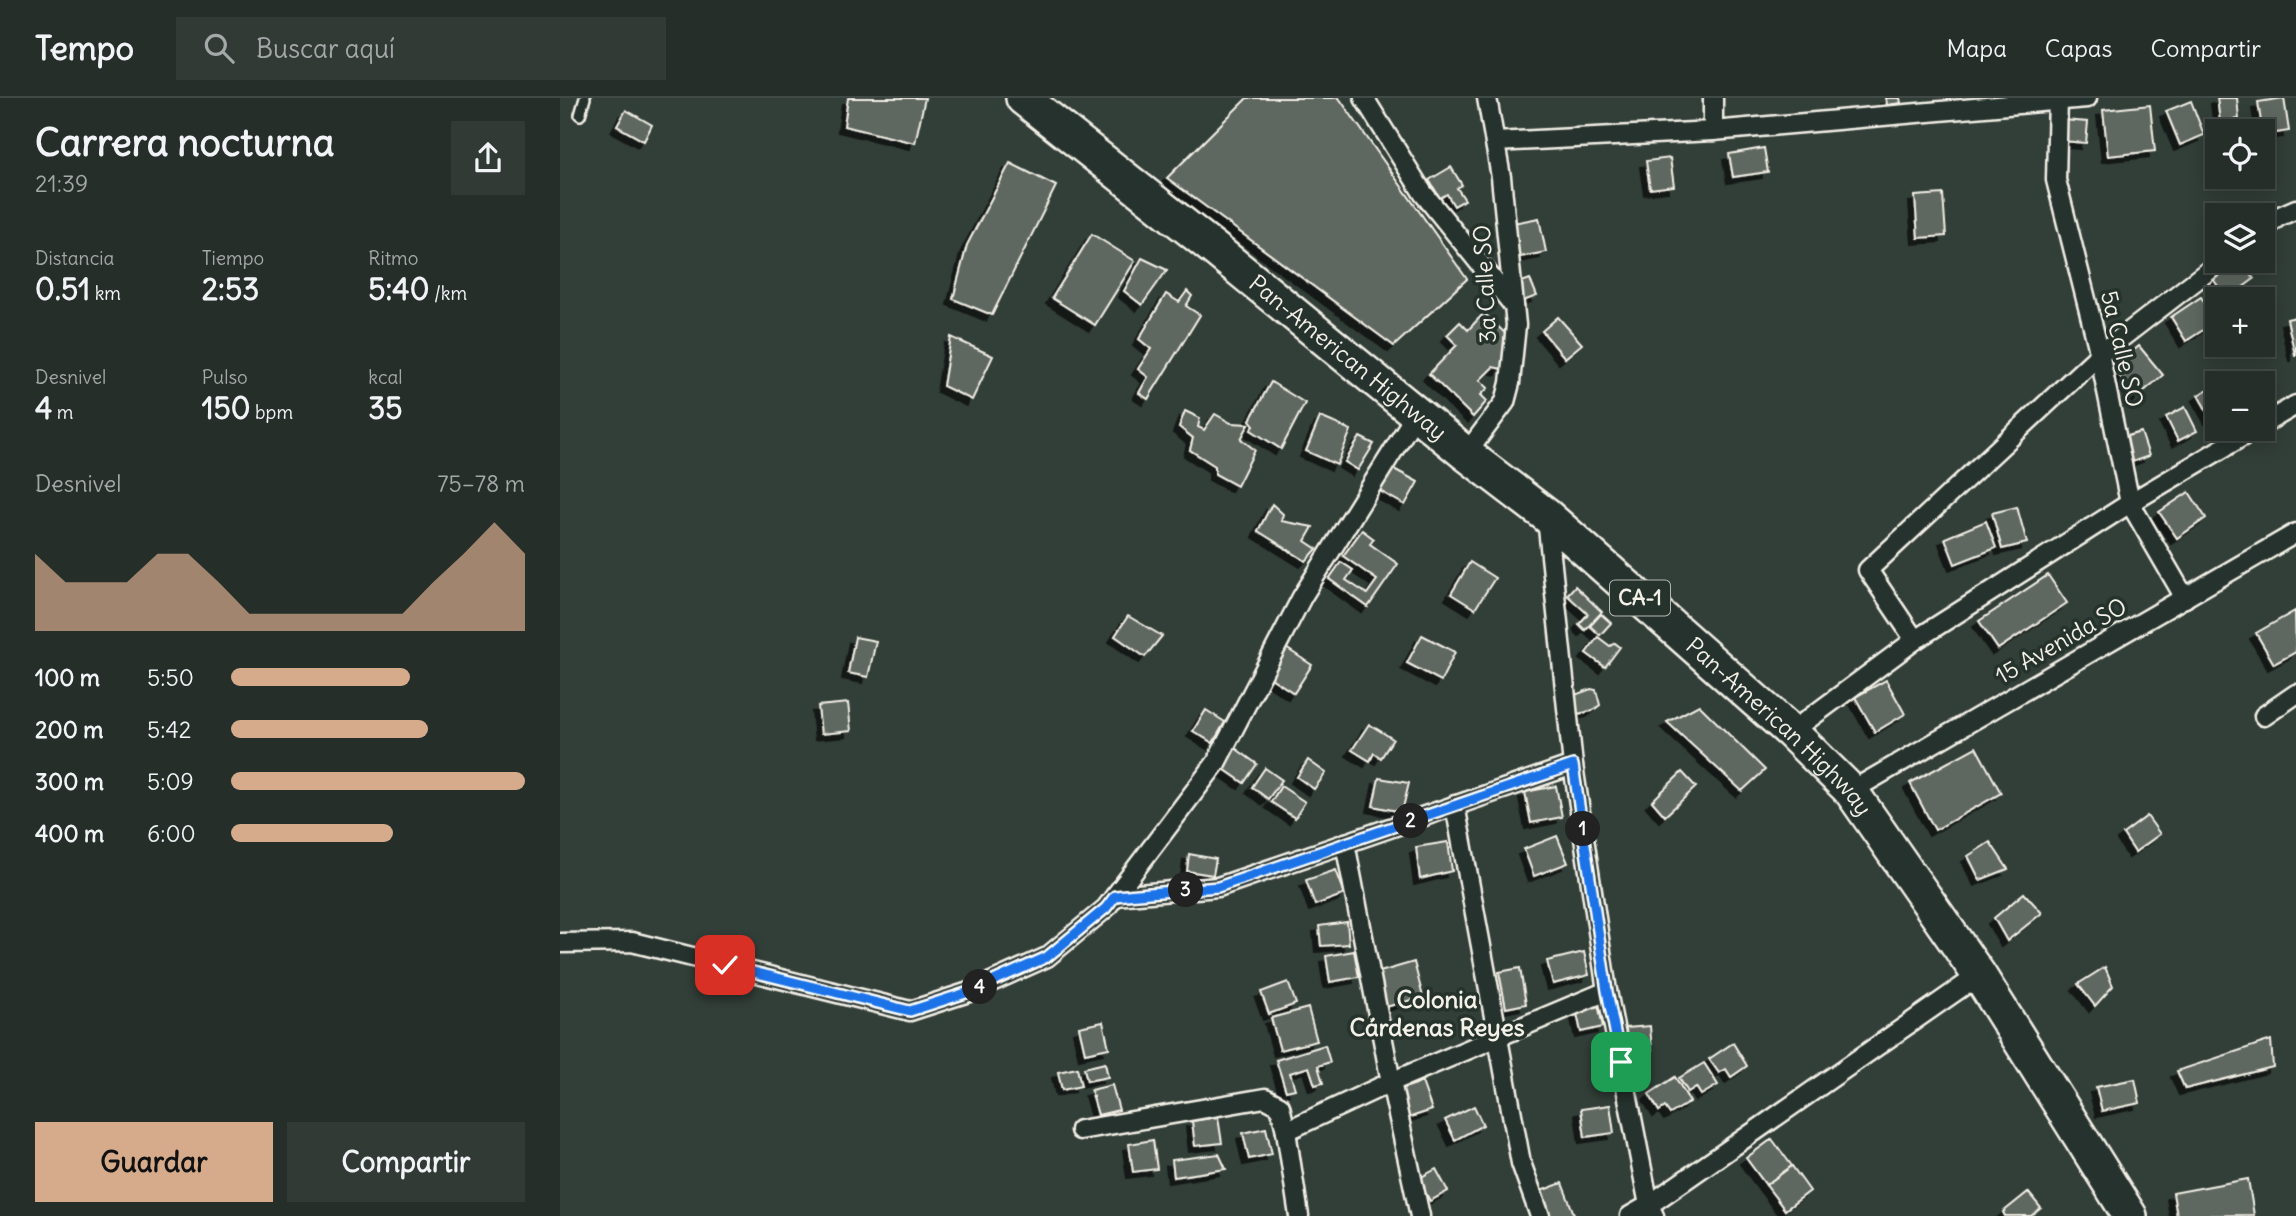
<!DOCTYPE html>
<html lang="es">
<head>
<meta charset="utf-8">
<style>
  body { margin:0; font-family:Delius,sans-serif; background:#323a36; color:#f1f3f6; height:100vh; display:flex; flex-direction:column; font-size:26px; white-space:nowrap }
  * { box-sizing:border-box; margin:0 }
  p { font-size:23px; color:#a4a8a8 }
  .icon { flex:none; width:38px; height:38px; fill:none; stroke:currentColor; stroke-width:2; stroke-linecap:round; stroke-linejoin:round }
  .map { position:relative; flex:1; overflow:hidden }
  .drawer { display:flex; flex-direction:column; background:#262e2a; width:560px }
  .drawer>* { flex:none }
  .buttons { position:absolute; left:1645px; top:21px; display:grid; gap:14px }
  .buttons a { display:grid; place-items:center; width:70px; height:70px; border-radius:0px; background:#262e2a; box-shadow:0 4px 18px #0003,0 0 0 2px #424a47; font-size:35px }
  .pin { position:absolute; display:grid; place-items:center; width:60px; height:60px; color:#fff; margin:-30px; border-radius:14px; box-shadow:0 4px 10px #0006 }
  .km { position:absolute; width:35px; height:35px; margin:-18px; border-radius:50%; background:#222; color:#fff; font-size:19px; line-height:35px; text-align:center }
  .round { display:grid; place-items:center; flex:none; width:74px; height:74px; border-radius:0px; background:#323a36 }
  .head { display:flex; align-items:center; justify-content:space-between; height:119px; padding:0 35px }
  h1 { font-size:38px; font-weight:700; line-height:52px }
  .figures { display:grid; grid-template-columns:repeat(3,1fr); gap:10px; height:119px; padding:7px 35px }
  .figures div { display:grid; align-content:center }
  .figures b { font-size:30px; font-weight:700 }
  .figures small { font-size:19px; font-weight:400 }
  .figures p { font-size:19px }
  .chart { height:196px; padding:14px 35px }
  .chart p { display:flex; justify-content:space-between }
  .chart svg { width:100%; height:126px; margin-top:7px; fill:#d6ab8b; opacity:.7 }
  .action { display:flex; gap:14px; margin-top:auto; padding:14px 35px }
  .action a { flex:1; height:80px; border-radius:0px; background:#d6ab8b; color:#111; font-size:28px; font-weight:700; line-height:80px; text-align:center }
  .action a+a { background:#323a36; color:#f1f3f6 }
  ul { padding:0 35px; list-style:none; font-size:23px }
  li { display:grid; grid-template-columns:112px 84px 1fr; align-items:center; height:52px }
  li i { height:18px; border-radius:9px; background:#d6ab8b }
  header { display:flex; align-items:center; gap:42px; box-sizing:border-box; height:98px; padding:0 35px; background:#262e2a; border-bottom:2px solid #424a47 }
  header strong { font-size:33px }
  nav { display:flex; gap:38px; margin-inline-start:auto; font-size:24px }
  .search { width:490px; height:63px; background:#323a36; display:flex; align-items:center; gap:18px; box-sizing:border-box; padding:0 24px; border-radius:0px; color:#a4a8a8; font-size:26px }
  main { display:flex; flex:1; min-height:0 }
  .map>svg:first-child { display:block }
</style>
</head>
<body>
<header>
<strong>Tempo</strong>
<div class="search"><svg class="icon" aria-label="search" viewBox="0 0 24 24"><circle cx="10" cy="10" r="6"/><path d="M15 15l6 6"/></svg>Buscar aquí</div>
<nav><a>Mapa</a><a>Capas</a><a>Compartir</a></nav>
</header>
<main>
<section class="drawer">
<div class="head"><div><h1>Carrera nocturna</h1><p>21:39</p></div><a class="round"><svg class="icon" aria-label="share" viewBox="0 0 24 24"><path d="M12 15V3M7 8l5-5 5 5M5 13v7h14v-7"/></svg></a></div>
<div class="figures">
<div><p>Distancia</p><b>0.51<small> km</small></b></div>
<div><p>Tiempo</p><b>2:53</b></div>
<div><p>Ritmo</p><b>5:40<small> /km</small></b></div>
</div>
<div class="figures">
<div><p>Desnivel</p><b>4<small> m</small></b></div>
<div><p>Pulso</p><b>150<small> bpm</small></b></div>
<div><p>kcal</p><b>35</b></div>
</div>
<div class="chart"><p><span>Desnivel</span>75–78 m</p>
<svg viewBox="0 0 160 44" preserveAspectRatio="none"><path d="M0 44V17L10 27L20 27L30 27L40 17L50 17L60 27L70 38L80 38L90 38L100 38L110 38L120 38L130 27L140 17L150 6L160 17V44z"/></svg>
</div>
<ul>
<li><b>100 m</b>5:50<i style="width:61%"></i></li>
<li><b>200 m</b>5:42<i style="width:67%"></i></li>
<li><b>300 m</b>5:09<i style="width:100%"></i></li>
<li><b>400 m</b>6:00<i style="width:55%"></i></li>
</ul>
<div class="action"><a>Guardar</a><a>Compartir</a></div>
</section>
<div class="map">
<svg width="1736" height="1118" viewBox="0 0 1736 1118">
  <defs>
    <filter id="shadow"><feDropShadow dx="-6" dy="6" stdDeviation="0" flood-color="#0009"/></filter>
  </defs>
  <rect width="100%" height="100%" fill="#323e38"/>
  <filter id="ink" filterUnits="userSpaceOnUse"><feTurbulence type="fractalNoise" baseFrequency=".0143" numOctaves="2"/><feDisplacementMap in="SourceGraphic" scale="14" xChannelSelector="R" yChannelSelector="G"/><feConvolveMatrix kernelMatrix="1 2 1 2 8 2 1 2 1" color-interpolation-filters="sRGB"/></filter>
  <g filter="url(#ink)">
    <g fill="#5f6861" stroke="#f4f1e8" stroke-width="2" filter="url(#shadow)">
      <polygon points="288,0 365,0 355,45 284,28"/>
      <polygon points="687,0 779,0 907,181 834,248 607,80"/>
      <polygon points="1326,0 1340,0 1341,5 1327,7"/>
      <polygon points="1657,0 1677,0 1679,21 1660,23"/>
      <polygon points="1724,0 1729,33 1703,37 1698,4"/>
      <polygon points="1631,3 1644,37 1620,47 1606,13"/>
      <polygon points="1590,7 1595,53 1548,58 1543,12"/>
      <polygon points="66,12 92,27 84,43 57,28"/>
      <polygon points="1503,22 1528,24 1526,45 1502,43"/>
      <polygon points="1204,50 1208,74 1173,79 1169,56"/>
      <polygon points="1110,60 1114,88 1090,91 1086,63"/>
      <polygon points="450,65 496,88 432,217 393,201 407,147"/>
      <polygon points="891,69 902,87 897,90 905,102 894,108 887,96 880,100 869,82"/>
      <polygon points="1383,96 1386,138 1358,140 1355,98"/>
      <polygon points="1675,107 1685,117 1665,117"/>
      <polygon points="979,120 986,154 960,159 953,125"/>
      <polygon points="532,136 575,163 535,227 492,200"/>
      <polygon points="582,160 607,172 582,207 564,193"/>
      <polygon points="1672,163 1681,163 1694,181 1667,201 1651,178"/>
      <polygon points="970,181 977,198 963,203 956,186"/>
      <polygon points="627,193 632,198 626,208 640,217 588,301 579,295 588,279 578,271 591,251 579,241 606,196 619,204"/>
      <polygon points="1641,199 1657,223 1626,243 1611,219"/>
      <polygon points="924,215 950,240 942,271 933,269 920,282 928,290 921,297 927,303 913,319 869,276 897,247 887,237 900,224 908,232"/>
      <polygon points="998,219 1022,246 1005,260 982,233"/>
      <polygon points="1736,219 1736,257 1735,257 1727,221"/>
      <polygon points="391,239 433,258 412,302 383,288"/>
      <polygon points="1579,248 1603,277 1577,299 1553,270"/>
      <polygon points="711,284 745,305 721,351 691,332 694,327 690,322"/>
      <polygon points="1657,286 1657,316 1651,320 1638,297"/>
      <polygon points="1625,309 1637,333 1618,343 1606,319"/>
      <polygon points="625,313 640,320 638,329 644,332 655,316 671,325 689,326 681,341 695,352 677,388 655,376 655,368 630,352 633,340 619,329"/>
      <polygon points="760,319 791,332 777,367 746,353"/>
      <polygon points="1581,334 1589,358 1572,364 1564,339"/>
      <polygon points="800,339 814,346 798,372 785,364"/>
      <polygon points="832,370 858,384 845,407 820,393"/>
      <polygon points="1629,394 1646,420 1617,440 1599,414"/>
      <polygon points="712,406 723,416 721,423 753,429 745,443 757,451 746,463 698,433"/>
      <polygon points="1457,409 1467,445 1442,451 1432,415"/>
      <polygon points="1426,423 1436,450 1395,466 1385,440"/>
      <polygon points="802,432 814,441 810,446 838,466 808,509 769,481 781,464 793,472 786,482 807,496 817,482 783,458"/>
      <polygon points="910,464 935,480 915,511 891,496"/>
      <polygon points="1488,477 1507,505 1438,551 1419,523"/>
      <polygon points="1015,488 1042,514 1025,532 1019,526 1028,516 1007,497"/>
      <polygon points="1735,513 1736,554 1714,566 1696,535"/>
      <polygon points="1041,516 1051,525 1040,537 1030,528"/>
      <polygon points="568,518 602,538 585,559 555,538"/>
      <polygon points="862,537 895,554 881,583 847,565"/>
      <polygon points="295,539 316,543 308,579 288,575"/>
      <polygon points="1038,539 1050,548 1055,545 1060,549 1045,569 1026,555"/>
      <polygon points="726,550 752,567 734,595 708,578"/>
      <polygon points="1326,582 1345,616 1315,634 1295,599"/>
      <polygon points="1031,591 1036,592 1040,607 1032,613 1017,616 1012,598"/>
      <polygon points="288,605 291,633 261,636 258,608"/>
      <polygon points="1139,607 1205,672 1182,693 1107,624"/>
      <polygon points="646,612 665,624 653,645 633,633"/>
      <polygon points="809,626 833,641 821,660 814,655 810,663 792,652"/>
      <polygon points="1416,649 1441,695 1375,732 1350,685"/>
      <polygon points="675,650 697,666 684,685 661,669"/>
      <polygon points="748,662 766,675 754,691 737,679"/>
      <polygon points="705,670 722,682 708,701 692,689"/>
      <polygon points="1122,674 1136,689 1105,718 1092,703"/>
      <polygon points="819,680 849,685 842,714 813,708"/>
      <polygon points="721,688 745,704 735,720 711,704"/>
      <polygon points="996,688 1002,719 971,725 965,694"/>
      <polygon points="1587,718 1600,736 1575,754 1563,736"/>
      <polygon points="997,738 1008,765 974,778 964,751"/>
      <polygon points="888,744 892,773 860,781 856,749"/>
      <polygon points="1430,744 1448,771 1420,782 1408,758"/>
      <polygon points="629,756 656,761 653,777 627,773"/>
      <polygon points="776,772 785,796 755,807 746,782"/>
      <polygon points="1464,795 1482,815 1447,843 1434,820"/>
      <polygon points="787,824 789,846 761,848 759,828"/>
      <polygon points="794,853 799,879 770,884 766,858"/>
      <polygon points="1024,854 1029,877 993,886 987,863"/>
      <polygon points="854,864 863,899 822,910 813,876"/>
      <polygon points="1545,869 1553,888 1535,908 1518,886"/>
      <polygon points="960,870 966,906 946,910 939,874"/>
      <polygon points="728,884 736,906 709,916 701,894"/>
      <polygon points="1038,906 1043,929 1021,934 1016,911"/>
      <polygon points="748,910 757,943 720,952 711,920"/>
      <polygon points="543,924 549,950 525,955 519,929"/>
      <polygon points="1090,928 1092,952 1068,954 1066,930"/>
      <polygon points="1711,942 1713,969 1625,991 1617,973"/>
      <polygon points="1173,945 1187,968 1171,979 1166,971 1159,975 1149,961"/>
      <polygon points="765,947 770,964 758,968 763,985 755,987 749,969 730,975 735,991 726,993 716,962"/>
      <polygon points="545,965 548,979 527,983 524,970"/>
      <polygon points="1144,965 1158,987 1141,997 1136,989 1128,994 1119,980"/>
      <polygon points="517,970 521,988 502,992 498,974"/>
      <polygon points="1115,979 1130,1004 1110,1016 1105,1009 1099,1013 1089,996"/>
      <polygon points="1575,981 1580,1005 1542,1013 1536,989"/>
      <polygon points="862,984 872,1012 845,1021 835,993"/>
      <polygon points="552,987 559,1012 538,1017 531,992"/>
      <polygon points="1050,1007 1054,1035 1025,1039 1021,1011"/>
      <polygon points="914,1008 923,1027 895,1042 885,1022"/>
      <polygon points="658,1019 662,1045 635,1048 632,1023"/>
      <polygon points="706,1030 712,1056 689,1061 683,1035"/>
      <polygon points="1212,1041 1232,1068 1206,1087 1186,1060"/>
      <polygon points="593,1042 597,1071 573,1074 569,1046"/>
      <polygon points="659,1056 666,1071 614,1079 612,1062"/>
      <polygon points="1232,1068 1250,1093 1225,1112 1206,1087"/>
      <polygon points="876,1071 888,1093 870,1103 858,1081"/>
      <polygon points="1688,1081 1694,1117 1617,1118 1613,1095"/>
      <polygon points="1002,1085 1014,1116 1008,1118 988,1118 978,1094"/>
      <polygon points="1468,1094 1481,1110 1471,1118 1445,1118 1443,1114"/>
    </g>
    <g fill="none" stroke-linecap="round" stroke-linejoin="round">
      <g stroke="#f4f1e8" stroke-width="14">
        <polyline id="lane" points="20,17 25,0"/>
      </g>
      <g stroke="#f4f1e8" stroke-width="23">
        <g id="street">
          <polyline points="804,0 863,95 954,208"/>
          <polyline points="1498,0 1496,82 1537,245 1570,405 1625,500"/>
          <polyline points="1153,33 1153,0"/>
          <polyline points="935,44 1153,33 1527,0"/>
          <polyline points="1703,131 1718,119 1736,111"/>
          <polyline points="1703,326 1736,307"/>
          <polyline points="906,356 945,304 950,285 956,227 941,79 927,0"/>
          <polyline points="987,420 1013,667 1047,893 1089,1107 1094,1118"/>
          <polyline points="1355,542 1308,472 1539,257 1661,163"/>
          <polyline points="1704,618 1736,596"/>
          <polyline points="1231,634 1355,542 1570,405 1695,331"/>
          <polyline points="1291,693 1736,435"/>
          <polyline points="895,707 961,1065 980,1118"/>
          <polyline points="785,745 831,984 860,1118"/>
          <polyline points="555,798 658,789 1013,667"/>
          <polyline points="0,845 72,844 350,913 409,894 487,859 546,810 656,665 742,499 856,316"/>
          <polyline points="520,1032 705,1000 720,1008 726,1033 739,1118"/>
          <polyline points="726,1033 831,984 1047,893"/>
          <polyline points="1070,1118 1089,1107 1419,877"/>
        </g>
      </g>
      <g stroke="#f4f1e8" stroke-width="38">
        <g id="highway">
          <path id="s1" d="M463 0 657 153 906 356 986 417 1231 634 1291 693 1419 877 1570 1118"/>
        </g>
      </g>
      <use href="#lane" stroke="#26332d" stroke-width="9"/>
      <use href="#street" stroke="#26332d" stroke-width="18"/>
      <use href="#highway" stroke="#26332d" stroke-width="33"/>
    </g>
  </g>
  <g fill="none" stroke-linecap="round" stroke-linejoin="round" filter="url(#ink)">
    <g stroke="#fff" stroke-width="14">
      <polyline id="route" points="165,867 350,913 409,894 487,859 546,810 555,798 658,789 1013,667 1047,893 1061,964"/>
    </g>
    <use href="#route" stroke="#1a73e8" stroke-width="9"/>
  </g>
  <g text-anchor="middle" stroke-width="7" stroke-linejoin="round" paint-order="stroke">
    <rect fill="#26332d" stroke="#b6b8b0" stroke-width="2" x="1050" y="482.5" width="60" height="35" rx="5"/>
    <g font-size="21" font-weight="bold" fill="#f4f1e8">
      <text x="1080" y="507">CA-1</text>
    </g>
    <g font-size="23" fill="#f4f1e8" stroke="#26332d">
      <text transform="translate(925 186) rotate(-93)" y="8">3a Calle SO</text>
      <text transform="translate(1562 251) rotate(77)" y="8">5a Calle SO</text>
      <text dy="8" stroke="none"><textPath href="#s1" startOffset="416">Pan-American Highway</textPath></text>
      <text transform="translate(1501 543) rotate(-30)" y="8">15 Avenida SO</text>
      <text dy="8" stroke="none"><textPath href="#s1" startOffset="984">Pan-American Highway</textPath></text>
    </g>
    <g font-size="24" font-weight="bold" fill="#f4f1e8" stroke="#26332d">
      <text x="877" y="910">Colonia<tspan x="877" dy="28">Cárdenas Reyes</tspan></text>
    </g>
  </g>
</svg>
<div class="buttons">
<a><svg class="icon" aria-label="locate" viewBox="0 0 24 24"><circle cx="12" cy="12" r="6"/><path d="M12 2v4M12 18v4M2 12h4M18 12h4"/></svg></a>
<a><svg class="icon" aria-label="layers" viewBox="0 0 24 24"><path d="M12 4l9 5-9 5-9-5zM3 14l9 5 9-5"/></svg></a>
<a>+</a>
<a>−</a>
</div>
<div class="pin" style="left:1061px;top:964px;background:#1e9e55"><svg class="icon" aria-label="arrive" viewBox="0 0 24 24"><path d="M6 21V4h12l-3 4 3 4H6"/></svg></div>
<div class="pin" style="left:165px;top:867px;background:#d93025"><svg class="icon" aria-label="check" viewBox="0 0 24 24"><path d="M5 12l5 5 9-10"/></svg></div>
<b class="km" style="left:1023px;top:731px">1</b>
<b class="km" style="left:851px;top:723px">2</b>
<b class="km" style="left:626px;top:792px">3</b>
<b class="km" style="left:420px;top:889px">4</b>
</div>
</main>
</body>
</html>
